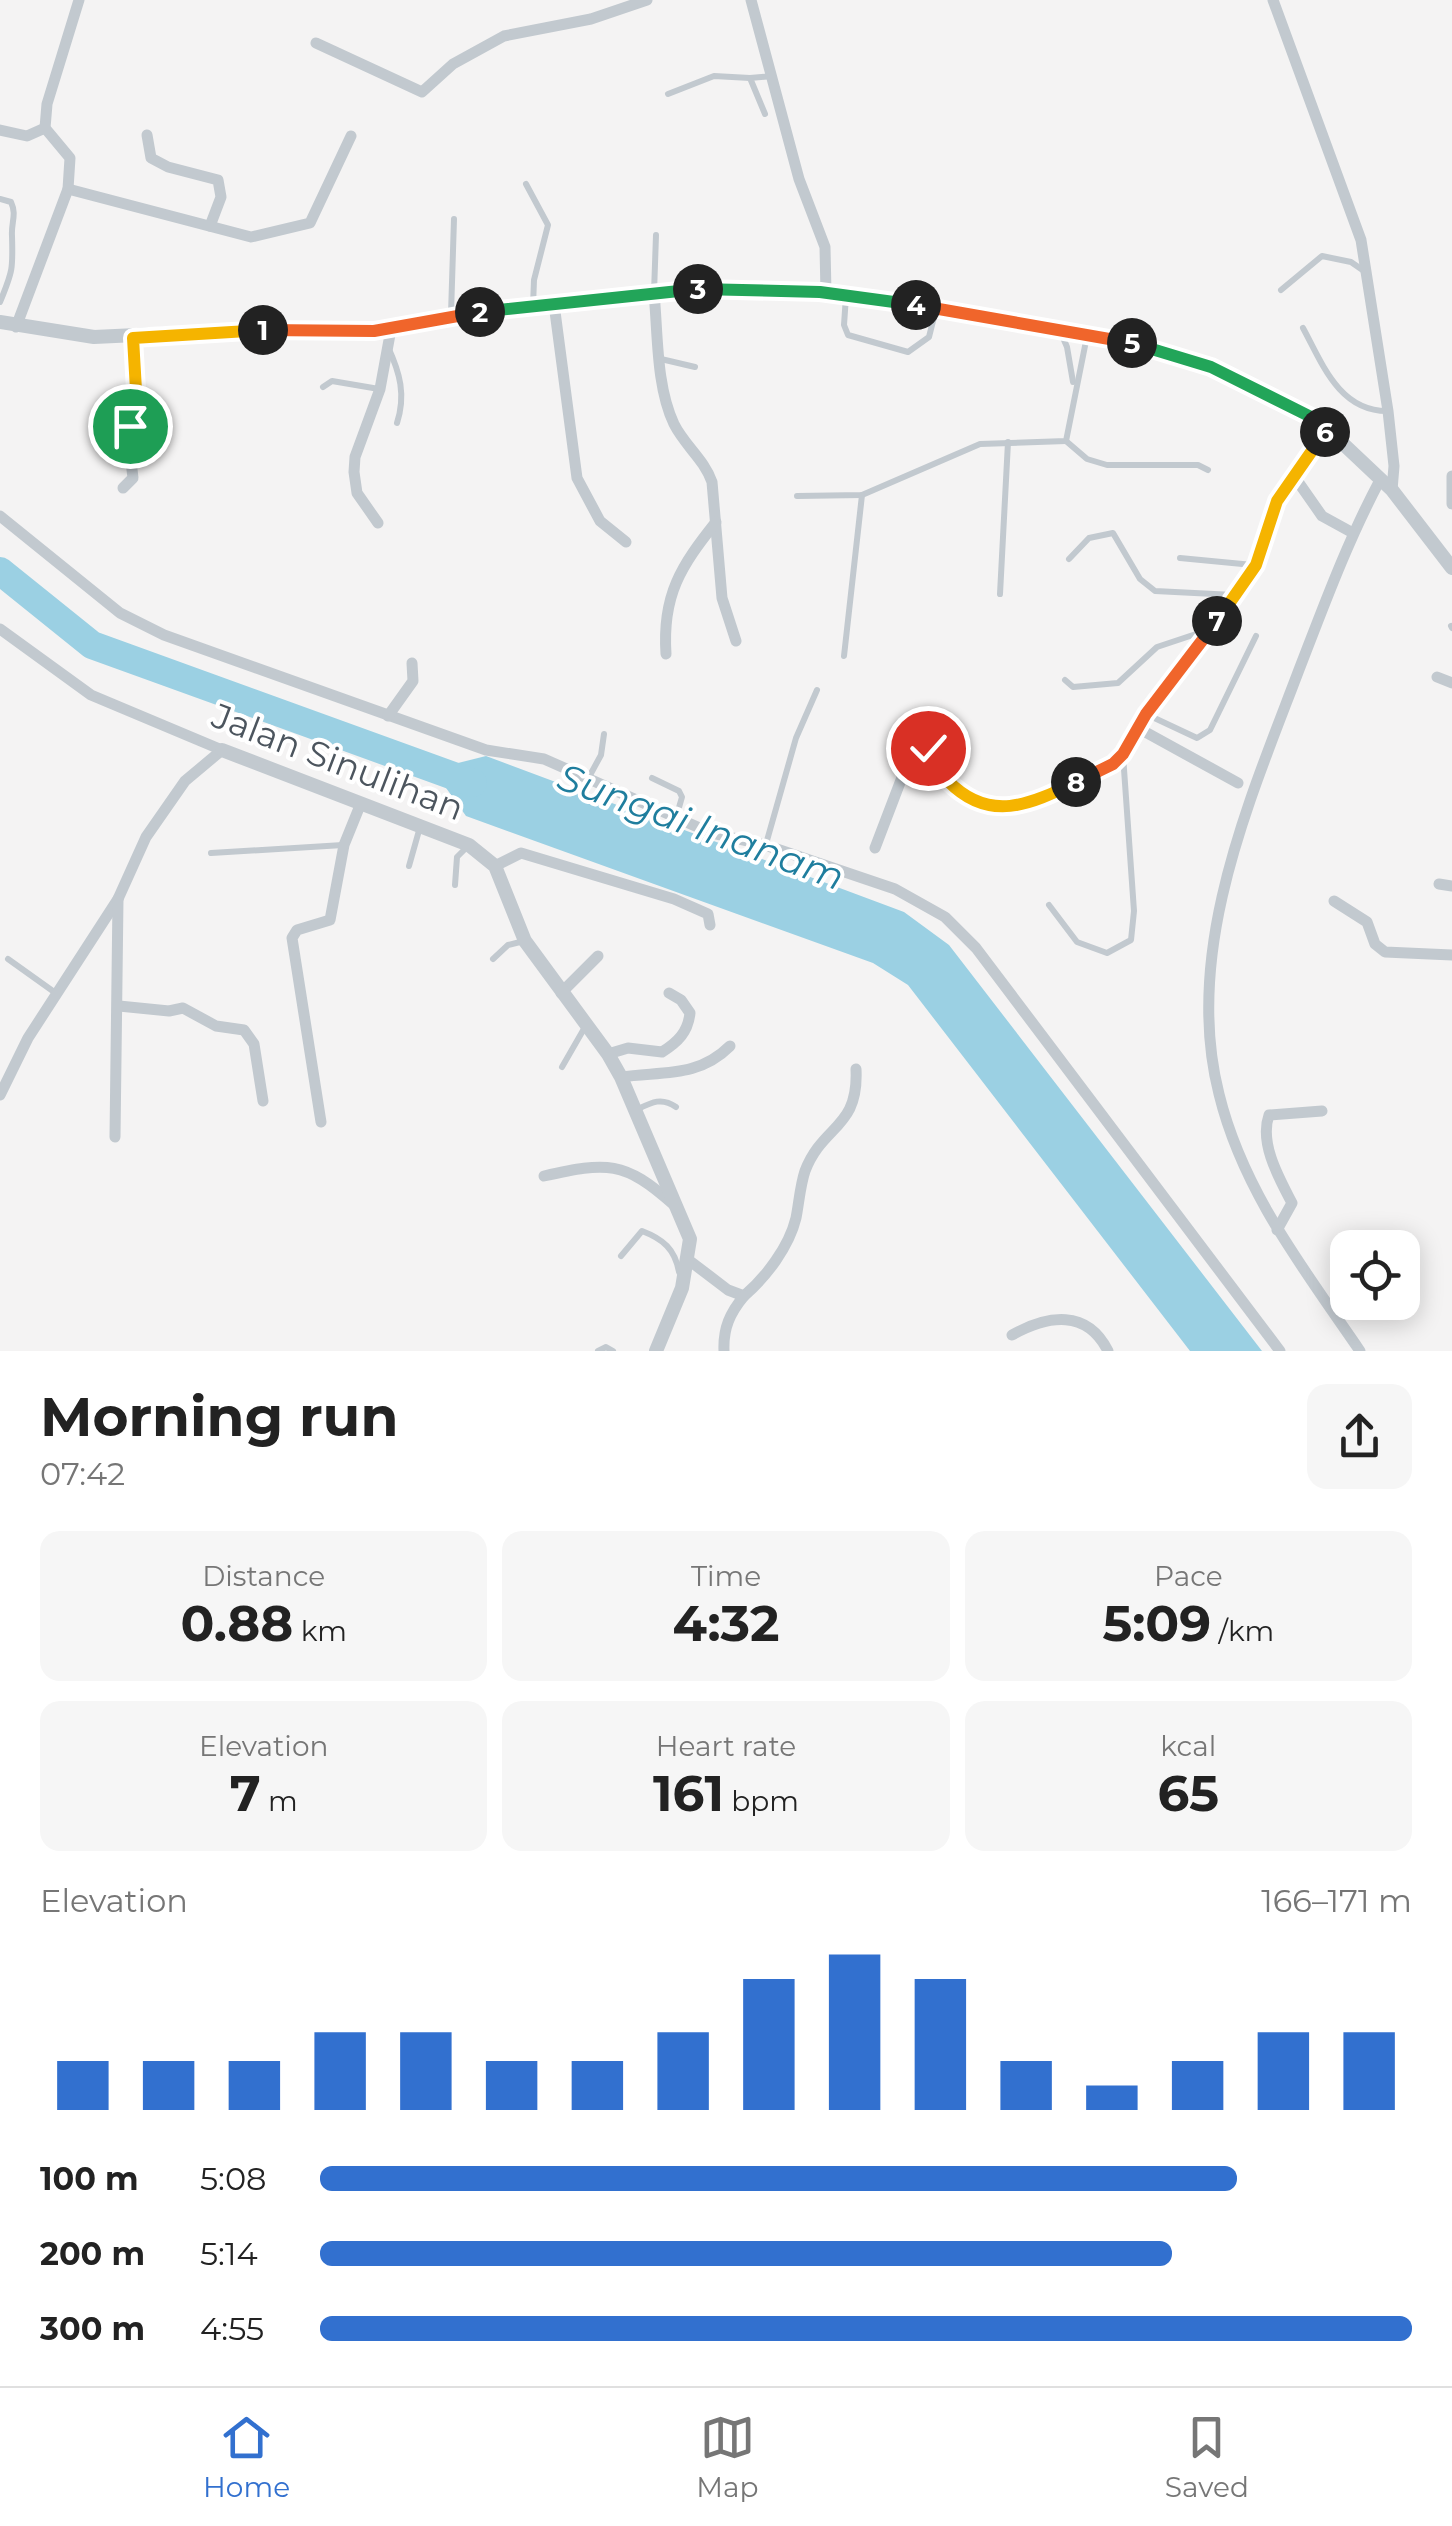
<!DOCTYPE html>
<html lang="en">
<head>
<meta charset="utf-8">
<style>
  body { margin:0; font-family:Montserrat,sans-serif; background:#f6f6f6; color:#222; height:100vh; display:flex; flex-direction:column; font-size:38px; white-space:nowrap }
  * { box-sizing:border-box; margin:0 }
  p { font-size:32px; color:#767676 }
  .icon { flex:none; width:55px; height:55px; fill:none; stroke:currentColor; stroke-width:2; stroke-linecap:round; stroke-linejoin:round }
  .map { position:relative; height:1351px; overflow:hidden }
  .details { display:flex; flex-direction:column; background:#fff; flex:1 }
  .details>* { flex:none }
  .fabs { position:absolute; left:1330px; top:1230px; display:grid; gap:20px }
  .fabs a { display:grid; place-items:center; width:90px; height:90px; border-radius:20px; background:#fff; box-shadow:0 5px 25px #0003; font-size:50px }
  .pin { position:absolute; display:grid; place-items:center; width:85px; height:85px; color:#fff; margin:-42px; border:5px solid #fff; border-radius:50%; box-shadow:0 2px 10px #0007 }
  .km { position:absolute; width:50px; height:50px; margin:-25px; border-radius:50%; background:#222; color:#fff; font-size:28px; line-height:50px; text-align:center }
  .round { display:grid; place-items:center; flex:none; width:105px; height:105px; border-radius:20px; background:#f6f6f6 }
  .head { display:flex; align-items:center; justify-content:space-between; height:170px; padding:0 40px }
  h1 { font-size:55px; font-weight:700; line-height:75px }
  .metrics { display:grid; grid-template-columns:repeat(3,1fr); gap:15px; height:170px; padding:10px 40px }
  .metrics div { display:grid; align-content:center; border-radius:20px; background:#f6f6f6; text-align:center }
  .metrics b { font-size:50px; font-weight:700 }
  .metrics small { font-size:28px; font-weight:400 }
  .metrics p { font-size:28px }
  .chart { height:280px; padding:20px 40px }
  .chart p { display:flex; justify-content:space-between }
  .chart svg { width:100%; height:180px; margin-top:10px; stroke:#3270cf; stroke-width:6 }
  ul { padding:0 40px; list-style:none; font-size:32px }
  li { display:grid; grid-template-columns:160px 120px 1fr; align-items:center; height:75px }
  li i { height:25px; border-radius:12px; background:#3270cf }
  .tabs { display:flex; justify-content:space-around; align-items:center; height:140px; border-top:2px solid #e0e0e0; background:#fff; font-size:28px; color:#767676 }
  .tabs a { display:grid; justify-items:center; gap:5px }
  .tabs .on { color:#3270cf }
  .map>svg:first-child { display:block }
</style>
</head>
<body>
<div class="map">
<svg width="1452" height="1351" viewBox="0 0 1452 1351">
  <rect width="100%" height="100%" fill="#f4f3f3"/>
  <polygon fill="#9bd0e3" points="486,756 904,912 949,945 1262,1351 1190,1351 908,985 873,963 466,816 439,778 442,767"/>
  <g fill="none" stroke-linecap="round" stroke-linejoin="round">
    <polyline stroke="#9bd0e3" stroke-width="28" points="0,571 92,645 473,783"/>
    <g stroke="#c2c9cf" stroke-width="6">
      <polyline points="668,94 714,76 750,78"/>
      <polyline points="765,114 750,78 772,76"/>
      <polyline points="526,184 548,225 534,280 533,306"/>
      <path d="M0 199 11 202C17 215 11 222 12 236 13 268 13 271 0 302"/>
      <polyline points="1281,290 1322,256 1351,262 1364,271"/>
      <polyline points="654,293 656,235"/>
      <polyline points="846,296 844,325 848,335 908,352 929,337 936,309"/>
      <polyline points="451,314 454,219"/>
      <path d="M1303 328C1322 363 1339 411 1387 411"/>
      <polyline points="1061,333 1067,347 1073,382"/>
      <path d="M388 347C400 373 406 395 397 423"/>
      <polyline points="661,359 695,367"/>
      <polyline points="323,387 332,381 379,389"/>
      <polyline points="1066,441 1087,459 1107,465 1198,465 1208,470"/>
      <polyline points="797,496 862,495 980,444 1066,441 1087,336"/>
      <polyline points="1180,558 1253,565"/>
      <polyline points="1069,559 1089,538 1113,533 1140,579 1155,591 1234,595"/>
      <polyline points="1000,594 1008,442"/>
      <polyline points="1451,626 1452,628"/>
      <polyline points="844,656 862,495"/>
      <polyline points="1065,680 1073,687 1118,683 1157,647 1205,631"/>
      <polyline points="1148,715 1197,738 1210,730 1256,636"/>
      <polyline points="589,777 601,755 604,734"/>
      <polyline points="652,778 679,791 682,797 676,818"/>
      <polyline points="766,844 796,738 817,690"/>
      <polyline points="211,853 343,845"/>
      <polyline points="409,866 420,827"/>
      <polyline points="455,885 457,857 468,846"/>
      <polyline points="1049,905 1077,942 1107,953 1131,940 1134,911 1123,755"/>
      <polyline points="8,959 57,994"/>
      <polyline points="493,959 508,945 524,941"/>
      <polyline points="562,1067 585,1027"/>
      <path d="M638 1109C652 1102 662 1097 676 1107"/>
      <path d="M621 1256 642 1231C663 1239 675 1249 679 1272"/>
      <polyline points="598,1351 606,1347 613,1351"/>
    </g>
    <g stroke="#c2c9cf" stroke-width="11">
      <polyline points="751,0 799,179 825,247 826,293"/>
      <polyline points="1273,0 1361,240 1388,411 1394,466 1392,490"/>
      <polyline points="316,43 422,92 453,64 504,36 591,19 647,0"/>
      <polyline points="0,130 27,136 45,128"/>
      <polyline points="147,135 151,158 168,167 218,180 221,197 210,226"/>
      <polyline points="68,189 251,237 310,223 351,136"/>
      <path d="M654 293C658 334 656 386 674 424 685 446 704 459 712 482L722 598 736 641"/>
      <polyline points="554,304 577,478 600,521 626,542"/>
      <polyline points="16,327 68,189 70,158 45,128 47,104 79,0"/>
      <polyline points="1294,476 1322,516 1353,533"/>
      <polyline points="1452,476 1452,504"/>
      <polyline points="123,488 133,478 129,444 136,390 133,338"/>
      <polyline points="0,516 120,613 164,635 486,750 544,759 711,833 765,845 895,889 945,917 976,948 1280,1351"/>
      <polyline points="378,523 357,493 354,472 355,457 380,389 391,329"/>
      <polyline points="0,629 91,695 222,750 185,781 146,837 118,899 28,1038 0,1095"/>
      <path d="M666 654C662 595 681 566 716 522"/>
      <polyline points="1437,677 1452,683"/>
      <polyline points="388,716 413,681 412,663"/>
      <polyline points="1138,728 1238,783"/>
      <polyline points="935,729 928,748 932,763 965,799 994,807 1038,802 1113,764 1255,565 1277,501 1327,429"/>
      <polyline points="875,848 909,759 916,751 928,748"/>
      <polyline points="495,866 521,853 674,899 708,914 710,925"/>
      <polyline points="1439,884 1452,886"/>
      <polyline points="1334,901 1367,922 1375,944 1385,952 1452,955"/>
      <polyline points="561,993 598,956"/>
      <polyline points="119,1006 169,1011 183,1008 216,1026 244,1030 254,1044 263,1101"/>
      <path d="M608 1054 628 1048 662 1052C678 1042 688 1032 690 1013L681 1000 669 993"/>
      <path d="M621 1077C662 1071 698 1078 730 1046"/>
      <polyline points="321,1122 292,938 297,930 330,920 344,845 361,803"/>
      <polyline points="115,1137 118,899"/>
      <path d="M544 1176C607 1162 624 1160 674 1205"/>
      <path d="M1277 1230 1292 1203C1279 1178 1259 1143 1269 1115L1322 1111"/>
      <path d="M690 1261 728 1290 744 1296C766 1277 789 1247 796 1218 799 1203 800 1186 805 1171 823 1124 859 1129 856 1069"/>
      <path d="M1012 1335C1048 1315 1087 1309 1108 1351"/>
      <path d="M724 1351C723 1328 730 1313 744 1296"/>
      <path d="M1360 1351C1304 1269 1243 1192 1219 1094 1183 953 1248 804 1297 675 1323 608 1347 542 1380 480"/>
    </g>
    <g stroke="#c2c9cf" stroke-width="14">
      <polyline points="0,322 94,337 243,330 374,331 451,315 686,289 736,287 820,292 937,308 1161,350 1211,367 1265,394 1321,423 1392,490 1452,568"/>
      <polyline points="222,750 469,845 495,866 525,941 608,1054 621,1077 690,1239 682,1288 656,1351"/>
    </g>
  </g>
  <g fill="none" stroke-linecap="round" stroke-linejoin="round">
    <g stroke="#fff" stroke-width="20">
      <polyline id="split-1" points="130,426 136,390 133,338 263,330"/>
    </g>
    <g stroke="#fff" stroke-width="20">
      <polyline id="split-2" points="263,330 374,331 480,312"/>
    </g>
    <g stroke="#fff" stroke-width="20">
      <polyline id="split-3" points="480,312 698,289"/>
    </g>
    <g stroke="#fff" stroke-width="20">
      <polyline id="split-4" points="698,289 820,292 916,305"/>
    </g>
    <g stroke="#fff" stroke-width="20">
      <polyline id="split-5" points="916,305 1132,343"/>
    </g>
    <g stroke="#fff" stroke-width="20">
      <polyline id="split-6" points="1132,343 1211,367 1321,422 1327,429 1325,432"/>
    </g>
    <g stroke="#fff" stroke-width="20">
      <polyline id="split-7" points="1217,621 1256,565 1277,501 1325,432"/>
    </g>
    <g stroke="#fff" stroke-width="20">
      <polyline id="split-8" points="1076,782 1113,764 1123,754 1146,714 1217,621"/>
    </g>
    <g stroke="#fff" stroke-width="20">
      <path id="split-9" d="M928 748C932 763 938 770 948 781 989 823 1030 805 1076 782"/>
    </g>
    <use href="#split-1" stroke="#f5b400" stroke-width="12"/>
    <use href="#split-2" stroke="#f0652b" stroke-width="12"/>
    <use href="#split-3" stroke="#22a559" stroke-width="12"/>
    <use href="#split-4" stroke="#22a559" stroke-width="12"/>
    <use href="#split-5" stroke="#f0652b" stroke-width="12"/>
    <use href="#split-6" stroke="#22a559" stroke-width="12"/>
    <use href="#split-7" stroke="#f5b400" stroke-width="12"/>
    <use href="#split-8" stroke="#f0652b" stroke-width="12"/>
    <use href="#split-9" stroke="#f5b400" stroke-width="12"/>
  </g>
  <g text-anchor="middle" stroke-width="8" stroke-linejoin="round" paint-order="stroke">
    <g font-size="35" fill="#4c555e" stroke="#fff">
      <text transform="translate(338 762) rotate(21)" y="12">Jalan Sinulihan</text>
    </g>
    <g font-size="38" font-style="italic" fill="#1f7e9e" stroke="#fff">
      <text transform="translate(701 827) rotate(20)" y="13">Sungai Inanam</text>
    </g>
  </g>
</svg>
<div class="fabs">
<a><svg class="icon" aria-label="locate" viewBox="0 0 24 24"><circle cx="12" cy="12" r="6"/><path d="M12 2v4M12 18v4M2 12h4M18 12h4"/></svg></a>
</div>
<div class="pin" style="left:130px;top:426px;background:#1e9e55"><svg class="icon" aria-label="arrive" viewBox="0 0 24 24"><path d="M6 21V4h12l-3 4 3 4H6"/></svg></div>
<div class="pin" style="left:928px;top:748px;background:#d93025"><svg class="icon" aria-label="check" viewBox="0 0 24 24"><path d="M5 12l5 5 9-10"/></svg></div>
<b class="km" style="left:263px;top:330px">1</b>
<b class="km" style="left:480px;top:312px">2</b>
<b class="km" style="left:698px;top:289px">3</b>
<b class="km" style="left:916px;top:305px">4</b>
<b class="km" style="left:1132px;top:343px">5</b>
<b class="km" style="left:1325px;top:432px">6</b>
<b class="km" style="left:1217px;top:621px">7</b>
<b class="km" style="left:1076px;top:782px">8</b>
</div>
<section class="details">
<div class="head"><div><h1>Morning run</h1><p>07:42</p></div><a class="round"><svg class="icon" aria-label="share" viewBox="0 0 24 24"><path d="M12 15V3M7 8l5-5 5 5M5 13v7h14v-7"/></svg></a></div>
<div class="metrics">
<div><p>Distance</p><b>0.88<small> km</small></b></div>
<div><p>Time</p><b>4:32</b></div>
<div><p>Pace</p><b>5:09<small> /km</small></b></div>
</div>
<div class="metrics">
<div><p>Elevation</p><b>7<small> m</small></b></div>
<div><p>Heart rate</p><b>161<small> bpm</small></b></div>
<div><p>kcal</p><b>65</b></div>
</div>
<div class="chart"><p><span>Elevation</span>166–171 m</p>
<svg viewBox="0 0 160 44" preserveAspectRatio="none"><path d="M5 44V32M15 44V32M25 44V32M35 44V25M45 44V25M55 44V32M65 44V32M75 44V25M85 44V12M95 44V6M105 44V12M115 44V32M125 44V38M135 44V32M145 44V25M155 44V25"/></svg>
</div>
<ul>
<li><b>100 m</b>5:08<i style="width:84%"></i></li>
<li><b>200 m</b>5:14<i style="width:78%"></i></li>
<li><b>300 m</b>4:55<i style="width:100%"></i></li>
</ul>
</section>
<nav class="tabs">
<a class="on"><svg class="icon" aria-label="home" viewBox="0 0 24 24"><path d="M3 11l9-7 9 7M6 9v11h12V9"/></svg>Home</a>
<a><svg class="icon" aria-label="map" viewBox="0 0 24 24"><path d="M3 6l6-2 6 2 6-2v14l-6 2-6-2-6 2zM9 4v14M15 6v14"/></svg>Map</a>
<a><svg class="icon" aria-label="saved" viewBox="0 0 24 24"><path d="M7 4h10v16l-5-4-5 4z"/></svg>Saved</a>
</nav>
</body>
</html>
